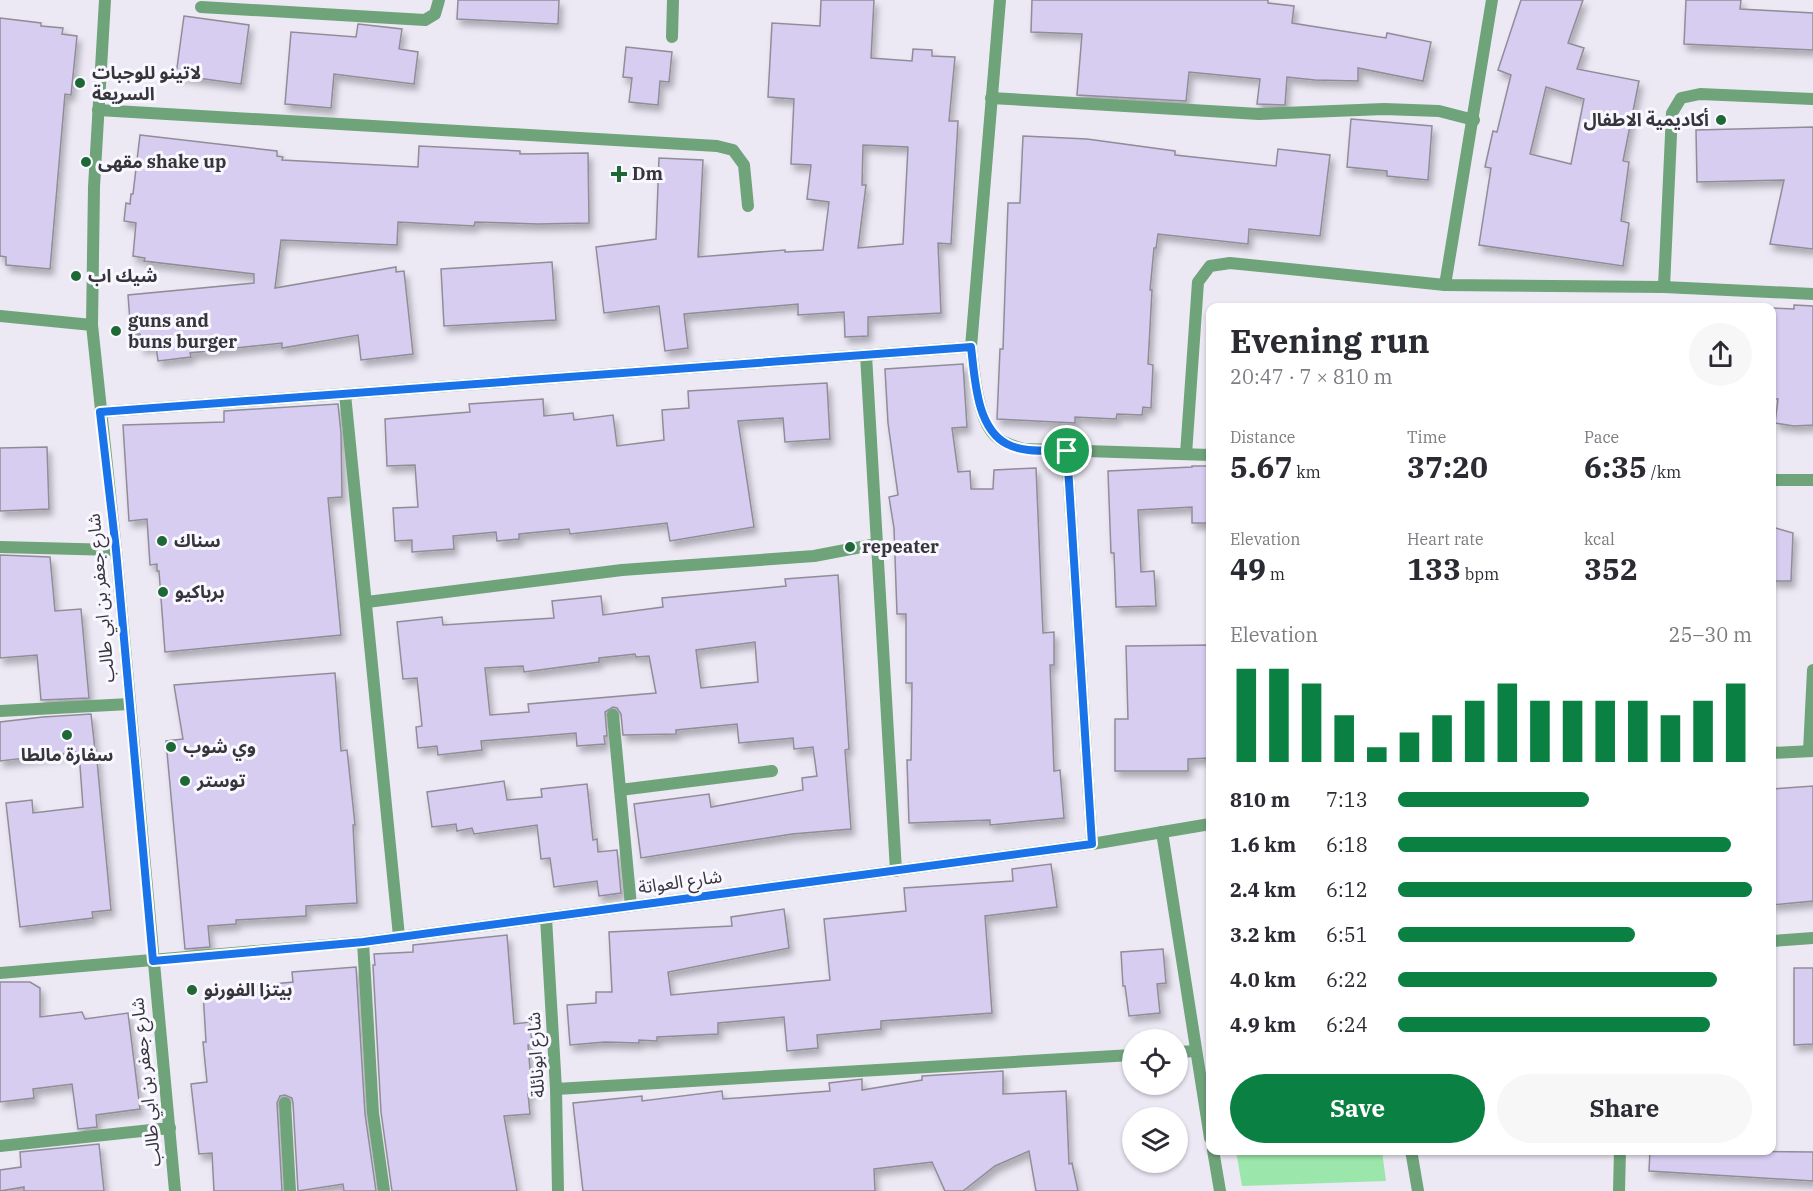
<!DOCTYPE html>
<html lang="en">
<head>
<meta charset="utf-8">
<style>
  body { margin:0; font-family:"IBM Plex Serif","Noto Sans Arabic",serif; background:#f7f7f7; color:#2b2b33; height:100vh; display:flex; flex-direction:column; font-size:22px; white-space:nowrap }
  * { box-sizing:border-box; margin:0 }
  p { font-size:20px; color:#7c7c81 }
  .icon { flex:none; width:33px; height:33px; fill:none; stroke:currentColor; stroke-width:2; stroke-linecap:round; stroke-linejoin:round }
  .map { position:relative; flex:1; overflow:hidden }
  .side { position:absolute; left:1206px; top:303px; width:570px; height:852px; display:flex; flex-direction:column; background:#fff; border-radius:12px; box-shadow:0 2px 4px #0004 }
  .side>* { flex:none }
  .fabs { position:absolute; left:1122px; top:1029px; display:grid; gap:12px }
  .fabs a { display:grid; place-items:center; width:66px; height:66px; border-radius:50%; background:#fff; box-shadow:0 2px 4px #0004; font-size:30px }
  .pin { position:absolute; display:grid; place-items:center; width:51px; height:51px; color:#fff; margin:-26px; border:3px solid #fff; border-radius:50%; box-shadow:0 2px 6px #0007 }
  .round { display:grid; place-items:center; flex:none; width:63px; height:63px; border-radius:32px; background:#f7f7f7 }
  .summary { display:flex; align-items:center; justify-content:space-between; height:102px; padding:0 24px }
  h1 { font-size:33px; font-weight:700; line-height:45px }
  .stats { display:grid; grid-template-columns:repeat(3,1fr); gap:9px; height:102px; padding:6px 24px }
  .stats div { display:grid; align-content:center }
  .stats b { font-size:30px; font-weight:700 }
  .stats small { font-size:16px; font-weight:400 }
  .stats p { font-size:16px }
  .chart { height:168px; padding:12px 24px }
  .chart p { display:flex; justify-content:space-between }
  .chart svg { width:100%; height:108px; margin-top:6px; stroke:#0b8043; stroke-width:6 }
  .primary-button { display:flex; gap:12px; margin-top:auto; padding:12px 24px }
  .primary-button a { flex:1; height:69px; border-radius:36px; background:#0b8043; color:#fff; font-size:24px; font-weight:700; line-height:69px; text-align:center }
  .primary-button a+a { background:#f7f7f7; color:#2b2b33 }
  ul { padding:0 24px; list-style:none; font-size:20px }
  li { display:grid; grid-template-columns:96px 72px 1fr; align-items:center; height:45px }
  li i { height:15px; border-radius:8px; background:#0b8043 }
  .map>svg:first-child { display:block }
</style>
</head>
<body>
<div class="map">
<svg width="1813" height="1191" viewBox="0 0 1813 1191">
  <defs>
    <filter id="shadow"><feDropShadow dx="3.5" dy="6" stdDeviation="3" flood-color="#0004"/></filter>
  </defs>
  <rect width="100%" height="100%" fill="#ece9f5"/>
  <polygon fill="#9be6ab" points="1236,1151 1382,1151 1386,1181 1242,1186"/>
  <g fill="#d7cdf1" stroke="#908d98" stroke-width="1.5" fill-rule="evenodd" filter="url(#shadow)">
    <polygon points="458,0 559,0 558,24 457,19"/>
    <path d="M821 0H874L871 58 912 61 913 49 932 50V56L955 57 949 121H958L951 244 938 243 941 313 868 317V336L845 337 844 312 798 315V304L684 314 688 348 665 351 659 306 604 313 596 247 656 239 659 158 703 160 698 257 785 250V252L823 250 829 202 807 199 811 165 791 164 794 99 768 97 772 23 820 26ZM863 145 908 147 903 244 858 248 866 185H862Z"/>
    <polygon points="1032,0 1268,0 1268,3 1294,6 1292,23 1386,38 1387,33 1431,42 1423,81 1358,68 1358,81 1315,80 1287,77 1285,105 1257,104 1260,79 1189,72 1186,101 1077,95 1082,34 1031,32"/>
    <path d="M1521 0H1583L1568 43 1584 48 1577 69 1639 81 1623 161 1629 162 1621 221 1629 223 1623 266 1479 245 1491 168 1485 167 1493 131 1497 132 1511 75 1498 70ZM1546 87 1584 99 1571 164 1530 154Z"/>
    <polygon points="1686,0 1741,0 1740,9 1813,13 1813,50 1684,44"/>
    <polygon points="184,16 249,25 241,84 176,75"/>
    <polygon points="0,18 41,23 41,26 63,28 62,34 77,36 71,95 65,94 50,269 6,265 6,257 0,256"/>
    <polygon points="358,24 402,29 399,49 418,52 414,84 334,74 331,108 285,104 291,32 356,37"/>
    <polygon points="626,47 672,52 669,82 660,81 658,105 629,102 632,78 623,77"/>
    <polygon points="1351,119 1432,126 1428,180 1387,176 1387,171 1347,167"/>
    <polygon points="1813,127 1813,249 1770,244 1784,180 1697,182 1696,130"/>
    <polygon points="140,135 277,151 277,156 283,157 282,160 418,167 419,146 520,151 520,154 588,153 589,223 538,224 475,222 474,226 398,222 397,245 281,240 275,288 396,267 396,272 404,271 413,354 361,360 358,335 282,348 282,343 190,353 191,357 158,361 156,346 141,348 140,334 131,334 128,295 254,283 254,274 144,261 145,258 133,256 136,223 124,221 126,203 130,204 131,194 133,194"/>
    <polygon points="1023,136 1087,139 1175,151 1175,155 1276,166 1278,149 1330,155 1320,236 1249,229 1248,244 1158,234 1156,248 1154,248 1150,290 1152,290 1148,364 1153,365 1151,408 1143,407 1142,415 1117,414 1116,419 1075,417 1075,423 997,419 1000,349 1003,349 1008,203 1020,203"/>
    <polygon points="552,262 556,320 444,326 441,269"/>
    <polygon points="1794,305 1813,306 1813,425 1794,426 1775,423 1778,399 1774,399 1774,360 1772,360 1772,308 1794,309"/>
    <polygon points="963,364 967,427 952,428 958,472 970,471 971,489 993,489 994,470 1036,468 1043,633 1054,632 1054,665 1050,665 1054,771 1060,770 1064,818 990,825 990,820 909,823 907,760 911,760 912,683 906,683 906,614 897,614 894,528 889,497 898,495 888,423 885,369"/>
    <polygon points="827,383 830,439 785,442 783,418 738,421 754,527 670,541 667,523 570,534 569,529 519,534 519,539 497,541 496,532 453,536 454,549 412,552 412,540 395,541 393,508 418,507 415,465 387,466 385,419 470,412 469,404 543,399 544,416 573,413 574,420 613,415 617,446 664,440 662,410 689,408 688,391"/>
    <polygon points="338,404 341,433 342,497 328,498 341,635 165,652 159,571 157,571 157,564 150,565 147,519 129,521 123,425 224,422 224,411"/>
    <polygon points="47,447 49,509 0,511 0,448"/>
    <polygon points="1192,466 1210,466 1210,523 1192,523 1192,507 1138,510 1141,572 1154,571 1156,606 1116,607 1114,553 1111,553 1108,471 1192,467"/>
    <polygon points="1772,527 1793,533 1791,581 1772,581"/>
    <polygon points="0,555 50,557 55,611 81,609 89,698 41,700 37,655 0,658"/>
    <path d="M838 575 849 749 845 750 851 829 792 834 641 858 634 804 709 794 711 807 803 790 802 778 817 776 813 747 794 749 793 738 739 743 737 724 676 730V734L623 735 621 714 617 708 613 707 605 712 607 736H604L605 744 577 746 576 733 481 741 482 750 438 755 437 746 418 748 416 727 422 726 417 678 403 679 397 622 442 617 443 625 554 618 552 601 601 596 603 615 663 607 662 598 786 586 785 579ZM755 642 758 682 701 688 696 650ZM635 654 636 657 649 656 656 693 528 704 529 712 490 715 485 668 523 666 524 672 599 662V658Z"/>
    <polygon points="1210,645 1210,758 1188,759 1188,771 1115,771 1115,719 1128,719 1126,646"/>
    <polygon points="335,673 341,751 347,750 354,815 355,825 353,825 357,903 306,906 306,916 236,920 236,924 208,926 210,947 185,949 166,741 183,739 174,685"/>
    <polygon points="91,714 95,750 0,761 0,722 43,717"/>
    <polygon points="96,750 111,910 92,912 93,918 20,927 6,803 32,800 33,813 83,807 79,752"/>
    <polygon points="504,781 507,800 542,797 541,789 587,784 593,840 597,839 598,852 617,850 621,893 599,896 597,881 554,887 550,858 541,859 537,825 474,834 472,828 457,831 456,824 432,827 427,792"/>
    <polygon points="1813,786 1813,901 1772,905 1772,789"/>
    <polygon points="1051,864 1057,907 985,916 992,1013 881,1021 881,1029 817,1035 818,1048 787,1051 784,1017 718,1023 718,1034 657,1037 657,1041 639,1040 639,1043 605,1042 570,1045 567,1005 596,1003 596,992 612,992 609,932 732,926 731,917 784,909 789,948 668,972 671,995 830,980 824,919 906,911 904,888 1013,881 1012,869"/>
    <polygon points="507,935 514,1024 530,1022 532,1045 528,1045 532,1093 528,1094 530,1114 504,1116 517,1191 392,1191 381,1112 373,965 375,965 374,954 413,952 413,945"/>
    <polygon points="1163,949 1166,983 1157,984 1160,1013 1129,1016 1125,986 1123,986 1121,952"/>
    <polygon points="356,967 365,1114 376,1191 344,1191 343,1184 298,1191 293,1103 292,1098 285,1095 280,1096 277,1103 282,1191 214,1191 212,1153 199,1154 191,1084 207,1082 203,1042 206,1042 203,991 293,982 292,972"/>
    <polygon points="1794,968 1813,968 1813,1044 1794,1045"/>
    <polygon points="0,982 30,982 40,988 40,1017 82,1012 85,1019 128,1013 140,1109 96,1115 97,1127 78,1129 72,1084 33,1089 34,1098 0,1102"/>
    <polygon points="1003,1071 1003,1094 1066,1091 1069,1164 1072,1163 1078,1191 1036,1191 1029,1151 995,1166 963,1191 945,1191 932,1162 874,1169 875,1191 583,1191 573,1103 642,1096 642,1101 722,1091 723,1099 830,1091 829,1083 862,1079 862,1090 922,1080 922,1076"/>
    <polygon points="99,1144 104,1191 24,1191 24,1187 0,1191 0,1170 21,1167 20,1152"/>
    <polygon points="1650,1150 1813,1152 1813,1181 1649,1171"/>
  </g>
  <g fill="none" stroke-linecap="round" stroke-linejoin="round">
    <g stroke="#6fa37a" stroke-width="12">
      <path d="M1000 0 971 347C974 370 977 412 991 431 999 442 1012 446 1024 449L1210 455"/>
      <polyline points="201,7 425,20 435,14 439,0"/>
      <polyline points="672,37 673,0"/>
      <polyline points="991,98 1259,114 1384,109 1439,111 1474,120"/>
      <polyline points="98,110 717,146 733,150 744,165 748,206"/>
      <polyline points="1445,285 1492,0"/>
      <polyline points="1664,287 1672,113 1681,98 1700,94 1813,99"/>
      <polyline points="0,316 92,325"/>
      <polyline points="866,355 896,871"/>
      <polyline points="345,394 399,936"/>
      <polyline points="100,412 971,347"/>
      <polyline points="1067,451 1092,844"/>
      <polyline points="1186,454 1198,282 1210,266 1230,263 1445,285 1664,287 1813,294"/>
      <polyline points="1772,480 1813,480"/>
      <polyline points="0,547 116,550"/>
      <polyline points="367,602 622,570 814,556 877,544"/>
      <polyline points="0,711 129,704"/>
      <polyline points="613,715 631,906"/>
      <polyline points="1809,751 1813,670"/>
      <polyline points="1772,753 1813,751"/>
      <polyline points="620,790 772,771"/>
      <polyline points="1162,832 1210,1138"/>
      <polyline points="546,918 556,1089 558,1191"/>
      <polyline points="1772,941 1813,938"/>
      <polyline points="363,942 373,1113 384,1191"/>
      <polyline points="0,973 363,942 1092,844 1210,824"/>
      <polyline points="1178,1052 1196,1051"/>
      <polyline points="556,1089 1132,1055"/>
      <polyline points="285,1103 290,1191"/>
      <polyline points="0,1146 170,1128"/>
      <polyline points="1213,1150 1220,1191"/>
      <polyline points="1411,1150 1418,1191"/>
      <polyline points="1619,1191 1620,1150"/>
    </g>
    <polyline stroke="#6fa37a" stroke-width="12" points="105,0 94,187 92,325 116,550 175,1191"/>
  </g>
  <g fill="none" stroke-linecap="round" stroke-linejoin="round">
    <g stroke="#fff" stroke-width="12">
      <path id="route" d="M971 347C975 378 976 428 1007 444 1024 453 1048 450 1067 451L1092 844 363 942 153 961 116 550 100 412Z"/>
    </g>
    <use href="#route" stroke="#1a73e8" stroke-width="8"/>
  </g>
  <g fill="#1e6836" stroke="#f9f7ff" stroke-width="2">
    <circle cx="80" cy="83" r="6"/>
    <circle cx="1721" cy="120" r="6"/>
    <circle cx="86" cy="162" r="6"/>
    <path d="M616 165h6v6h6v6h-6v6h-6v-6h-6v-6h6z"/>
    <circle cx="76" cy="276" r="6"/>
    <circle cx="116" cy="331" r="6"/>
    <circle cx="162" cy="541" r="6"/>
    <circle cx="850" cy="547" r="6"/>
    <circle cx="163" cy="592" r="6"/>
    <circle cx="67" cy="735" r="6"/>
    <circle cx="171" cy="747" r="6"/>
    <circle cx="185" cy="781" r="6"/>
    <circle cx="192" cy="990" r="6"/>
  </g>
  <g text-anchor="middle" stroke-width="6" stroke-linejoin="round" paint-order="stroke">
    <g font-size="18" font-weight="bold" fill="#36353a" stroke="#f9f7ff" text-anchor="start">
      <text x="92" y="79">لاتينو للوجبات<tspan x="92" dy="21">السريعة</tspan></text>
      <text x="1709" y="126" text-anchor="end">أكاديمية الاطفال</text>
      <text x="98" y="168">مقهى shake up</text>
      <text x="632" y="180">Dm</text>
      <text x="88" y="282">شيك اب</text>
      <text x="128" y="327">guns and<tspan x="128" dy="21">buns burger</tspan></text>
      <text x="174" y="547">سناك</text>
      <text x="862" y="553">repeater</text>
      <text x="175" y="598">برباكيو</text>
      <text x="183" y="753">وي شوب</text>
      <text x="67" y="761" text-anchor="middle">سفارة مالطا</text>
      <text x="197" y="787">توستر</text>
      <text x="204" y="996">بيتزا الفورنو</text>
    </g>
    <g font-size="18" fill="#36353a" stroke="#f9f7ff">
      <text transform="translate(101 598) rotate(-95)" y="6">شارع جعفر بن ابي طالب</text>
      <text transform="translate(680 882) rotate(-8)" y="6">شارع العواتة</text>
      <text transform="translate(536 1055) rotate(-93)" y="6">شارع ابونائلة</text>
      <text transform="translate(146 1082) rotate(-96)" y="6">شارع جعفر بن ابي طالب</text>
    </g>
  </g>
</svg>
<div class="fabs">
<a><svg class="icon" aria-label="locate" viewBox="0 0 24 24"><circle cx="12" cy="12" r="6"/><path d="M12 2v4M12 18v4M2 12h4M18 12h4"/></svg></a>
<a><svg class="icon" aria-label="layers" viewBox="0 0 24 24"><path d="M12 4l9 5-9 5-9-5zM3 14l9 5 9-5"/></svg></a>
</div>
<div class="pin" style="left:1067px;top:451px;background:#1e9e55"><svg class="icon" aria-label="arrive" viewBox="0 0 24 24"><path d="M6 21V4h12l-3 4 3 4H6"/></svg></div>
<section class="side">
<div class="summary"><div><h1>Evening run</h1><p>20:47 · 7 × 810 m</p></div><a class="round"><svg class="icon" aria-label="share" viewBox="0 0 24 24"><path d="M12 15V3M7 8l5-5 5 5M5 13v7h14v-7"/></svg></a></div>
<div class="stats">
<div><p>Distance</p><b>5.67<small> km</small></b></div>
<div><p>Time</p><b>37:20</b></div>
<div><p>Pace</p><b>6:35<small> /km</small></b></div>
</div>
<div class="stats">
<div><p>Elevation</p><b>49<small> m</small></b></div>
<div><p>Heart rate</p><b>133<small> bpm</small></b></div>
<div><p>kcal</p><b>352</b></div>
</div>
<div class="chart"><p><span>Elevation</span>25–30 m</p>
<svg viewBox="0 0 160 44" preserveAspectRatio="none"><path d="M5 44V6M15 44V6M25 44V12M35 44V25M45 44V38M55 44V32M65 44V25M75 44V19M85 44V12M95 44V19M105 44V19M115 44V19M125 44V19M135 44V25M145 44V19M155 44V12"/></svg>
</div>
<ul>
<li><b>810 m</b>7:13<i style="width:54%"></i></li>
<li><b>1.6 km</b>6:18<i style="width:94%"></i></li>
<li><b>2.4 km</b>6:12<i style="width:100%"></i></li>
<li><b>3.2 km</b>6:51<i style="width:67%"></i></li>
<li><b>4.0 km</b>6:22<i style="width:90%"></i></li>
<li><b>4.9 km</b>6:24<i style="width:88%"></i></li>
</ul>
<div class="primary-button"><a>Save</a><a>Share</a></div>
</section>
</div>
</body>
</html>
